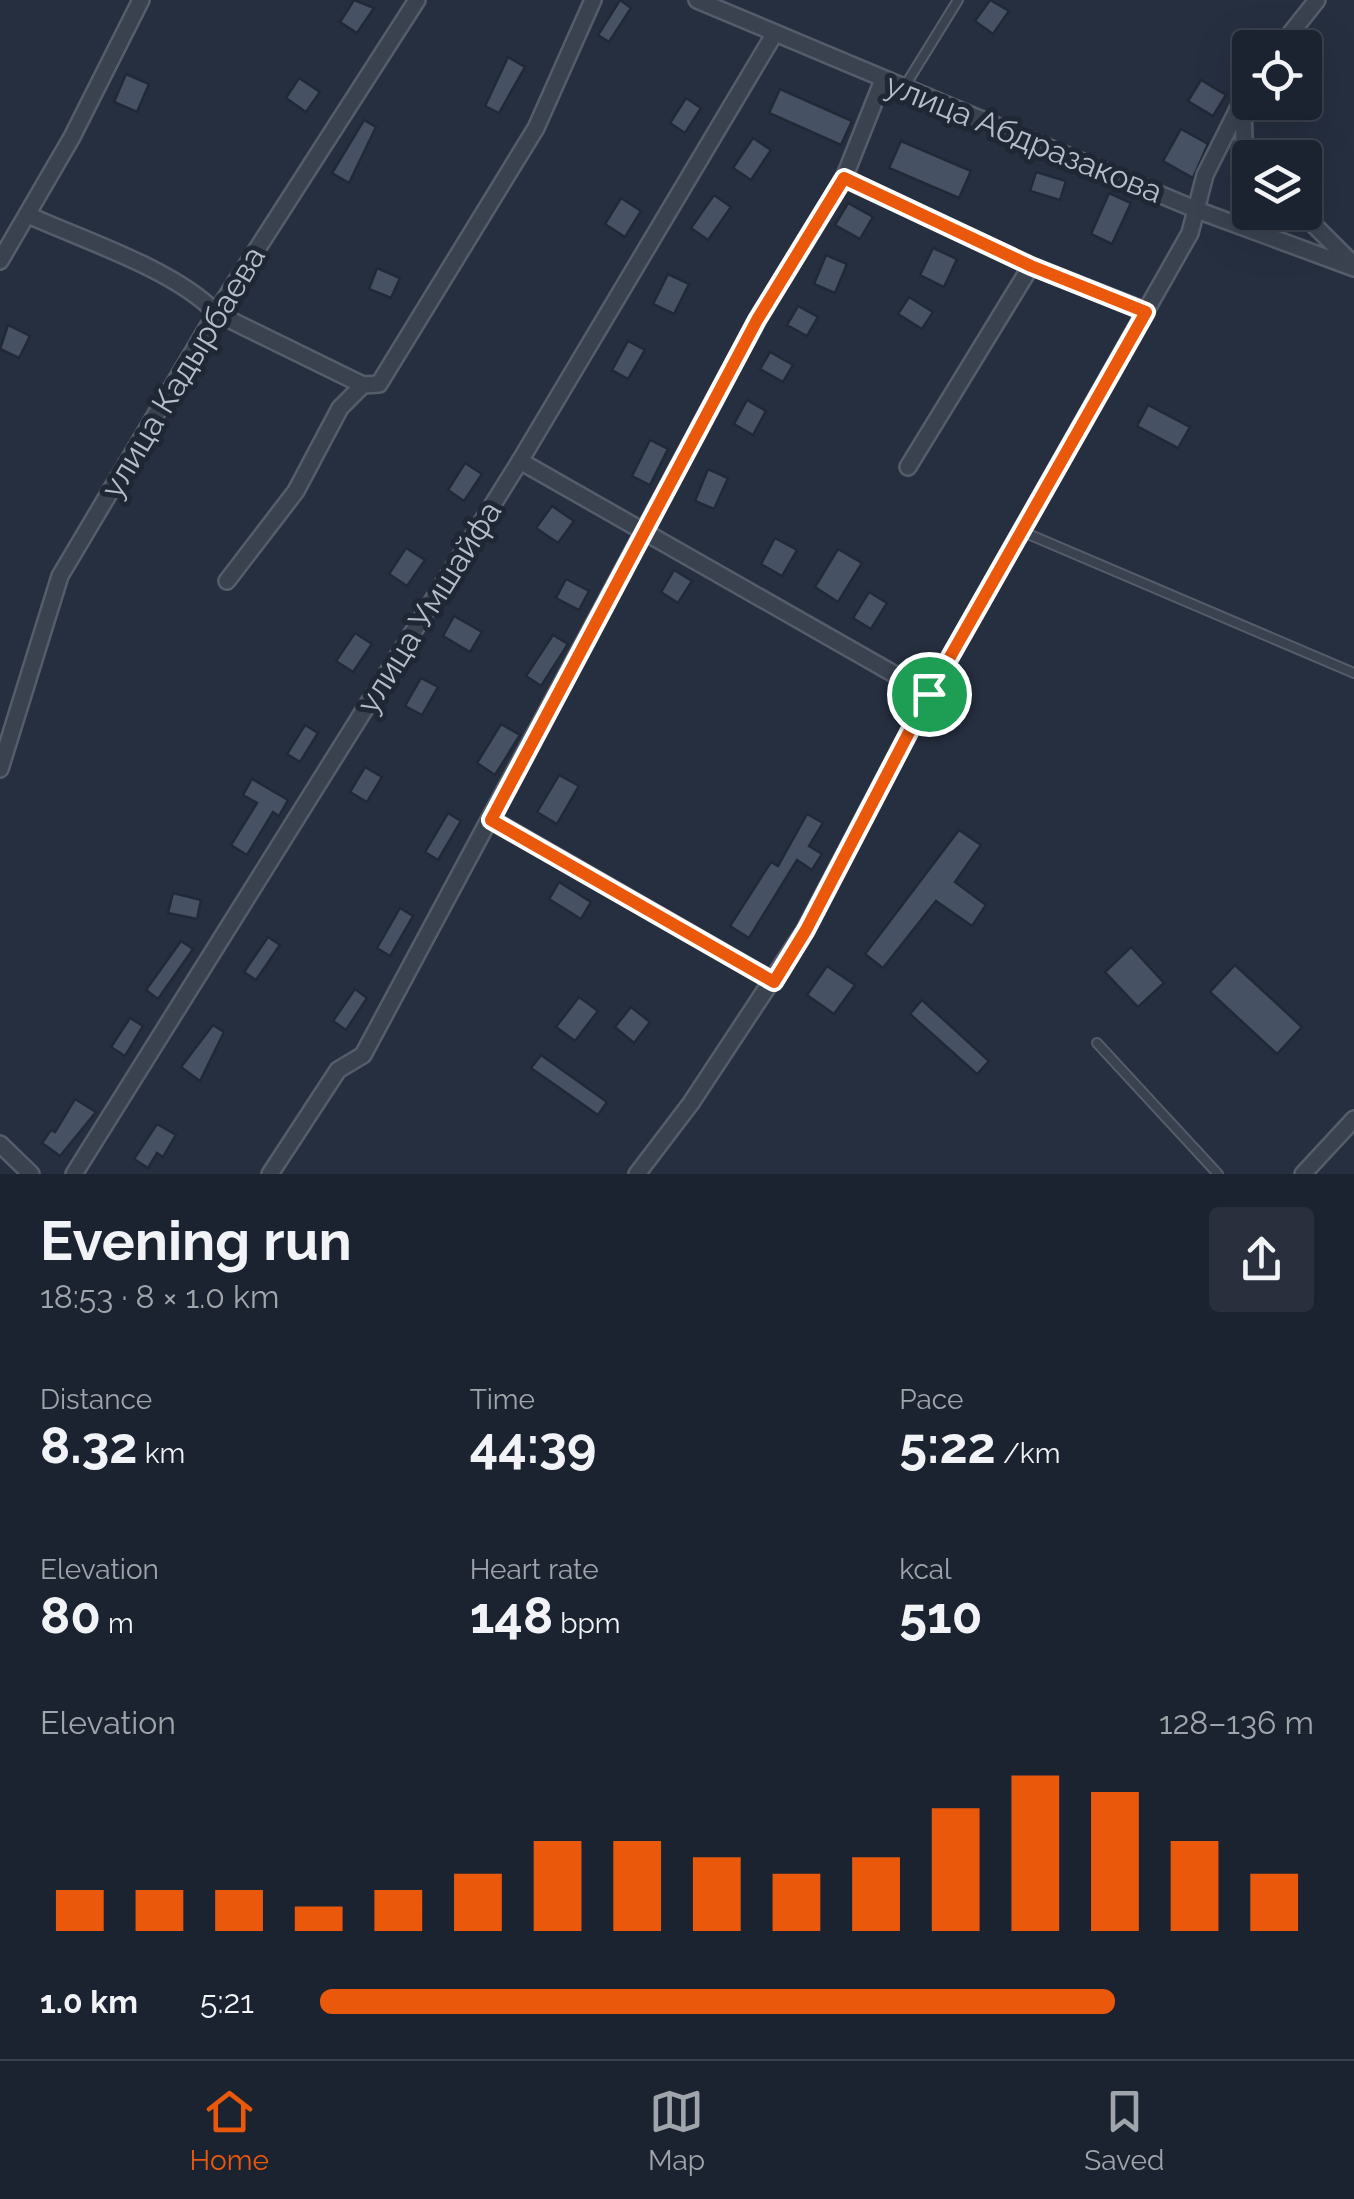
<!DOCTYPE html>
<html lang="en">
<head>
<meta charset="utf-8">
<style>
  body { margin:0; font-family:Raleway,sans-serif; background:#292f3c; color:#f1f3f6; height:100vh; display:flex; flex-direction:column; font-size:38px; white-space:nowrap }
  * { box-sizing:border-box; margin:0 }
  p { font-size:32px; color:#a0a4ab }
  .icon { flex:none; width:55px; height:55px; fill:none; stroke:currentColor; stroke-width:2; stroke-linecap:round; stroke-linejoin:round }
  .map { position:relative; height:1174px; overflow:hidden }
  .drawer { display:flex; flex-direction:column; background:#1c2330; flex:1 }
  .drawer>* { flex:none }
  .buttons { position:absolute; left:1232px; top:30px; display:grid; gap:20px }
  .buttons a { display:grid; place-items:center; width:90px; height:90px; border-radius:10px; background:#1c2330; box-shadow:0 10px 40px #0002,0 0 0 2px #3a404c; font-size:50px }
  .pin { position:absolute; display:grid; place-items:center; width:85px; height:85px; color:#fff; margin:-42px; border:5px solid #fff; border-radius:50%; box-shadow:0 2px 10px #0007 }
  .round { display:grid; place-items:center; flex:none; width:105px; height:105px; border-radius:10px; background:#292f3c }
  .overview { display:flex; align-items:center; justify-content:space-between; height:170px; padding:0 40px }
  h1 { font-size:55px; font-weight:700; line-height:75px }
  .metrics { display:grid; grid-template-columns:repeat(3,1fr); gap:15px; height:170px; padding:10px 40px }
  .metrics div { display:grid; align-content:center }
  .metrics b { font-size:50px; font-weight:700 }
  .metrics small { font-size:28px; font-weight:400 }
  .metrics p { font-size:28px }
  .chart { height:280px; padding:20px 40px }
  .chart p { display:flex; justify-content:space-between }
  .chart svg { width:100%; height:180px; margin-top:10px; stroke:#ea580c; stroke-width:6 }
  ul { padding:0 40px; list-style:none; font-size:32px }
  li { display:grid; grid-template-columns:160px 120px 1fr; align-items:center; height:75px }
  li i { height:25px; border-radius:12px; background:#ea580c }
  .tab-bar { display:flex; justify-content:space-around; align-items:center; height:140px; border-top:2px solid #3a404c; background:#1c2330; font-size:28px; color:#a0a4ab }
  .tab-bar a { display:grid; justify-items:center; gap:5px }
  .tab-bar .active { color:#ea580c }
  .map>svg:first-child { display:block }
</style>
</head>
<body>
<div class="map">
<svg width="1354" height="1174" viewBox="0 0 1354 1174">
  <rect width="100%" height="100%" fill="#262f40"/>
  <g fill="#475164" stroke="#212937" stroke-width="2.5">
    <polygon points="354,0 374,8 357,33 340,22"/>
    <polygon points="620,0 631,8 609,42 598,35"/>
    <polygon points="990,0 1009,11 993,34 975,21"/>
    <polygon points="508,57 525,67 499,113 485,106"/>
    <polygon points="126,74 149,84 137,112 114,102"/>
    <polygon points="299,78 320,92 306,112 286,98"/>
    <polygon points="1201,80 1226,95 1213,116 1188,101"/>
    <polygon points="780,89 852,121 841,145 769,113"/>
    <polygon points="686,98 701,108 685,133 670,123"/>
    <polygon points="364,120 376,127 349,183 332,173"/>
    <polygon points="1181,129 1208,144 1193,178 1163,161"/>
    <polygon points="753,138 771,150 751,180 733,168"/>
    <polygon points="901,141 971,171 959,198 889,168"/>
    <polygon points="1036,172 1066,181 1060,200 1030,191"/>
    <polygon points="1109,193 1131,203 1112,244 1091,234"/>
    <polygon points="714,195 731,207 708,240 691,228"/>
    <polygon points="621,198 641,211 625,237 605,224"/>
    <polygon points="848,203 873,217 860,239 835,225"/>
    <polygon points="933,248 957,259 944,287 920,275"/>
    <polygon points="826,255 847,264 835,293 814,284"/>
    <polygon points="377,268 400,278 391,298 369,289"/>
    <polygon points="668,274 689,284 674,314 653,304"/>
    <polygon points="909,297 933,312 922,329 898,314"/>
    <polygon points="798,306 818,317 807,336 787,325"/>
    <polygon points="8,325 30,336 19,358 0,349"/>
    <polygon points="628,341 645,350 628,379 612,370"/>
    <polygon points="770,352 793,365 783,382 760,369"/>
    <polygon points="747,400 766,411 753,435 734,424"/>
    <polygon points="1148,405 1190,427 1178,448 1137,426"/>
    <polygon points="650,440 668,449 650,485 632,476"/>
    <polygon points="465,463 482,474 464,501 448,490"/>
    <polygon points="708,469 728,478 714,509 695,501"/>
    <polygon points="552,506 574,521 558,543 536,528"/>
    <polygon points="775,538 797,550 782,576 761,564"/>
    <polygon points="406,548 425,560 407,586 389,574"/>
    <polygon points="838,549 862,563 838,602 815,587"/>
    <polygon points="674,570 692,581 678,603 661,592"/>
    <polygon points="566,579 589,591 579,610 556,598"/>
    <polygon points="869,592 887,603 871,629 853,618"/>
    <polygon points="454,616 482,632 470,652 443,636"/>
    <polygon points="355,633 372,644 353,672 336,661"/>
    <polygon points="553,635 568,644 541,686 526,676"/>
    <polygon points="421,678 438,687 422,715 405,706"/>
    <polygon points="501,724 520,735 495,775 477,763"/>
    <polygon points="305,725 318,733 300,762 287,754"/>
    <polygon points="365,767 382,777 367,802 350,792"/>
    <polygon points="559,775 579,786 557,824 537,812"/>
    <polygon points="252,779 288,800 279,816 273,812 247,855 231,845 257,803 243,795"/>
    <polygon points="448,813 461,821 438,860 425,852"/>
    <polygon points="807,814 823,823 809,846 822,854 812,870 797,860 749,938 730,926 771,862 778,866"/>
    <polygon points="959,830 981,845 955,882 986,905 972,926 936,901 883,968 865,954"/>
    <polygon points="559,882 591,902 581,919 549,899"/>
    <polygon points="173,893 201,900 197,919 168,913"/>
    <polygon points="400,908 413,916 390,956 377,948"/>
    <polygon points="268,937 280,945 256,980 244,972"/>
    <polygon points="181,941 193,949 158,999 146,990"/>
    <polygon points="1131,947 1164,983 1138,1007 1105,972"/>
    <polygon points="1235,965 1302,1027 1277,1054 1210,992"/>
    <polygon points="827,966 855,985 834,1014 807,995"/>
    <polygon points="355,989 367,998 346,1030 333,1021"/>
    <polygon points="579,997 598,1011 575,1041 556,1027"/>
    <polygon points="922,1000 989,1061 977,1074 910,1014"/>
    <polygon points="631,1007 650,1022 634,1043 615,1027"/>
    <polygon points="130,1018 143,1026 125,1056 111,1047"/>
    <polygon points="213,1025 224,1032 200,1081 181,1067"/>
    <polygon points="541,1055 607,1102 598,1115 531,1068"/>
    <polygon points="75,1099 96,1112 60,1156 42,1143 51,1130 55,1132"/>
    <polygon points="157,1124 176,1135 163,1157 157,1153 148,1168 134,1159"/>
  </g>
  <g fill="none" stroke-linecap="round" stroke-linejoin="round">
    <g stroke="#555d6a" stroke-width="12">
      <g id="lane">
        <polyline points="903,89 958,0"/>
        <polyline points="1021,531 1354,673"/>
        <polyline points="1097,1043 1218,1174"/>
      </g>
    </g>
    <g stroke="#555d6a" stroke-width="20">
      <g id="street">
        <polyline points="697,0 1197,210 1354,268"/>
        <polyline points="1279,48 1317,0"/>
        <polyline points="1243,103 1244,140 1255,158"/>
        <polyline points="844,178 1031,266 1146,311"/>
        <polyline points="1301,212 1354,265"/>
        <path d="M28 215C83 240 176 270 216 313L363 385 379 384 536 128 593 0"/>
        <polyline points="0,261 72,137 141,0"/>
        <polyline points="520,461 929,694"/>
        <polyline points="908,467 1031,266"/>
        <polyline points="227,581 296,491 340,408 363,385"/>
        <polyline points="0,769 60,576 216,313 417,0"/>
        <polyline points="491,819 773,981"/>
        <polyline points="0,1144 31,1174"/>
        <polyline points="74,1174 520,461 775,33"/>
        <polyline points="270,1174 338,1070 363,1055 757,320 844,178 883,80"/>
        <polyline points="637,1174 691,1103 805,930 929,694 1190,233 1205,175 1250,85"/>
        <polyline points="1303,1174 1354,1119"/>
      </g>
    </g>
    <use href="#lane" stroke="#3a4250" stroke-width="8"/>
    <use href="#street" stroke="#3a4250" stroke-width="15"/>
  </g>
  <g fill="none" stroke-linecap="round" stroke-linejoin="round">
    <g stroke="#fff" stroke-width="20">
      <polygon id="route" points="844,178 1031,266 1146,312 929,694 806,930 774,982 491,820 757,320"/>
    </g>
    <use href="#route" stroke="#ea580c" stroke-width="12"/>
  </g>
  <g text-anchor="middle" stroke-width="10" stroke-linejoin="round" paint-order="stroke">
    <g font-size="32" fill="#b6bdca" stroke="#1f2735">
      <text transform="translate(1024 138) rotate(22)" y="11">улица Абдразакова</text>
      <text transform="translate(183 372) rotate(-59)" y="11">улица Кадырбаева</text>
      <text transform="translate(429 607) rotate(-58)" y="11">улица Умшайфа</text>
    </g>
  </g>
</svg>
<div class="buttons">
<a><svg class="icon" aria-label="locate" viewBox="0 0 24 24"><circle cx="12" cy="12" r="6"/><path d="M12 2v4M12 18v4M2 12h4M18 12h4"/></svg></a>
<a><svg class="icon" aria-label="layers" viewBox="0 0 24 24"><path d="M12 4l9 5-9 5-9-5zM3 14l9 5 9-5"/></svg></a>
</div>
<div class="pin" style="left:929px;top:694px;background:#1e9e55"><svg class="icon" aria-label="arrive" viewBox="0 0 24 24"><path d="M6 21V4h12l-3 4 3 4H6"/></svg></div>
</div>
<section class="drawer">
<div class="overview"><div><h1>Evening run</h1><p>18:53 · 8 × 1.0 km</p></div><a class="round"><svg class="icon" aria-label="share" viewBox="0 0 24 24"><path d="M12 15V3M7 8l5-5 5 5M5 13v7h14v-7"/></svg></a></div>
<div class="metrics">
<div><p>Distance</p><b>8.32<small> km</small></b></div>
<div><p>Time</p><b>44:39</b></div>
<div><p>Pace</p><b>5:22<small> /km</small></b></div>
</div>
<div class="metrics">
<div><p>Elevation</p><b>80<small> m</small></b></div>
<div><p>Heart rate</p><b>148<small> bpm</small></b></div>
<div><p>kcal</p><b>510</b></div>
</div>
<div class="chart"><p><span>Elevation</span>128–136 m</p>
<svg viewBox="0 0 160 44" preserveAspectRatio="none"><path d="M5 44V34M15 44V34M25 44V34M35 44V38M45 44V34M55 44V30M65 44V22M75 44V22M85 44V26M95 44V30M105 44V26M115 44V14M125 44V6M135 44V10M145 44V22M155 44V30"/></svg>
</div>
<ul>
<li><b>1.0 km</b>5:21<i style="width:80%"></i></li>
</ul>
</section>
<nav class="tab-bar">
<a class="active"><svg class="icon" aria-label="home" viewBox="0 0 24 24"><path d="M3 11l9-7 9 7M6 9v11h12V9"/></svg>Home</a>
<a><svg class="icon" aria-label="map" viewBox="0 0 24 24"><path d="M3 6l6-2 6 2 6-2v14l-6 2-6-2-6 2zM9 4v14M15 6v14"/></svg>Map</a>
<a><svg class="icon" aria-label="saved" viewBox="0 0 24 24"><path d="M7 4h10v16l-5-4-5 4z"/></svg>Saved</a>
</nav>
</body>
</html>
